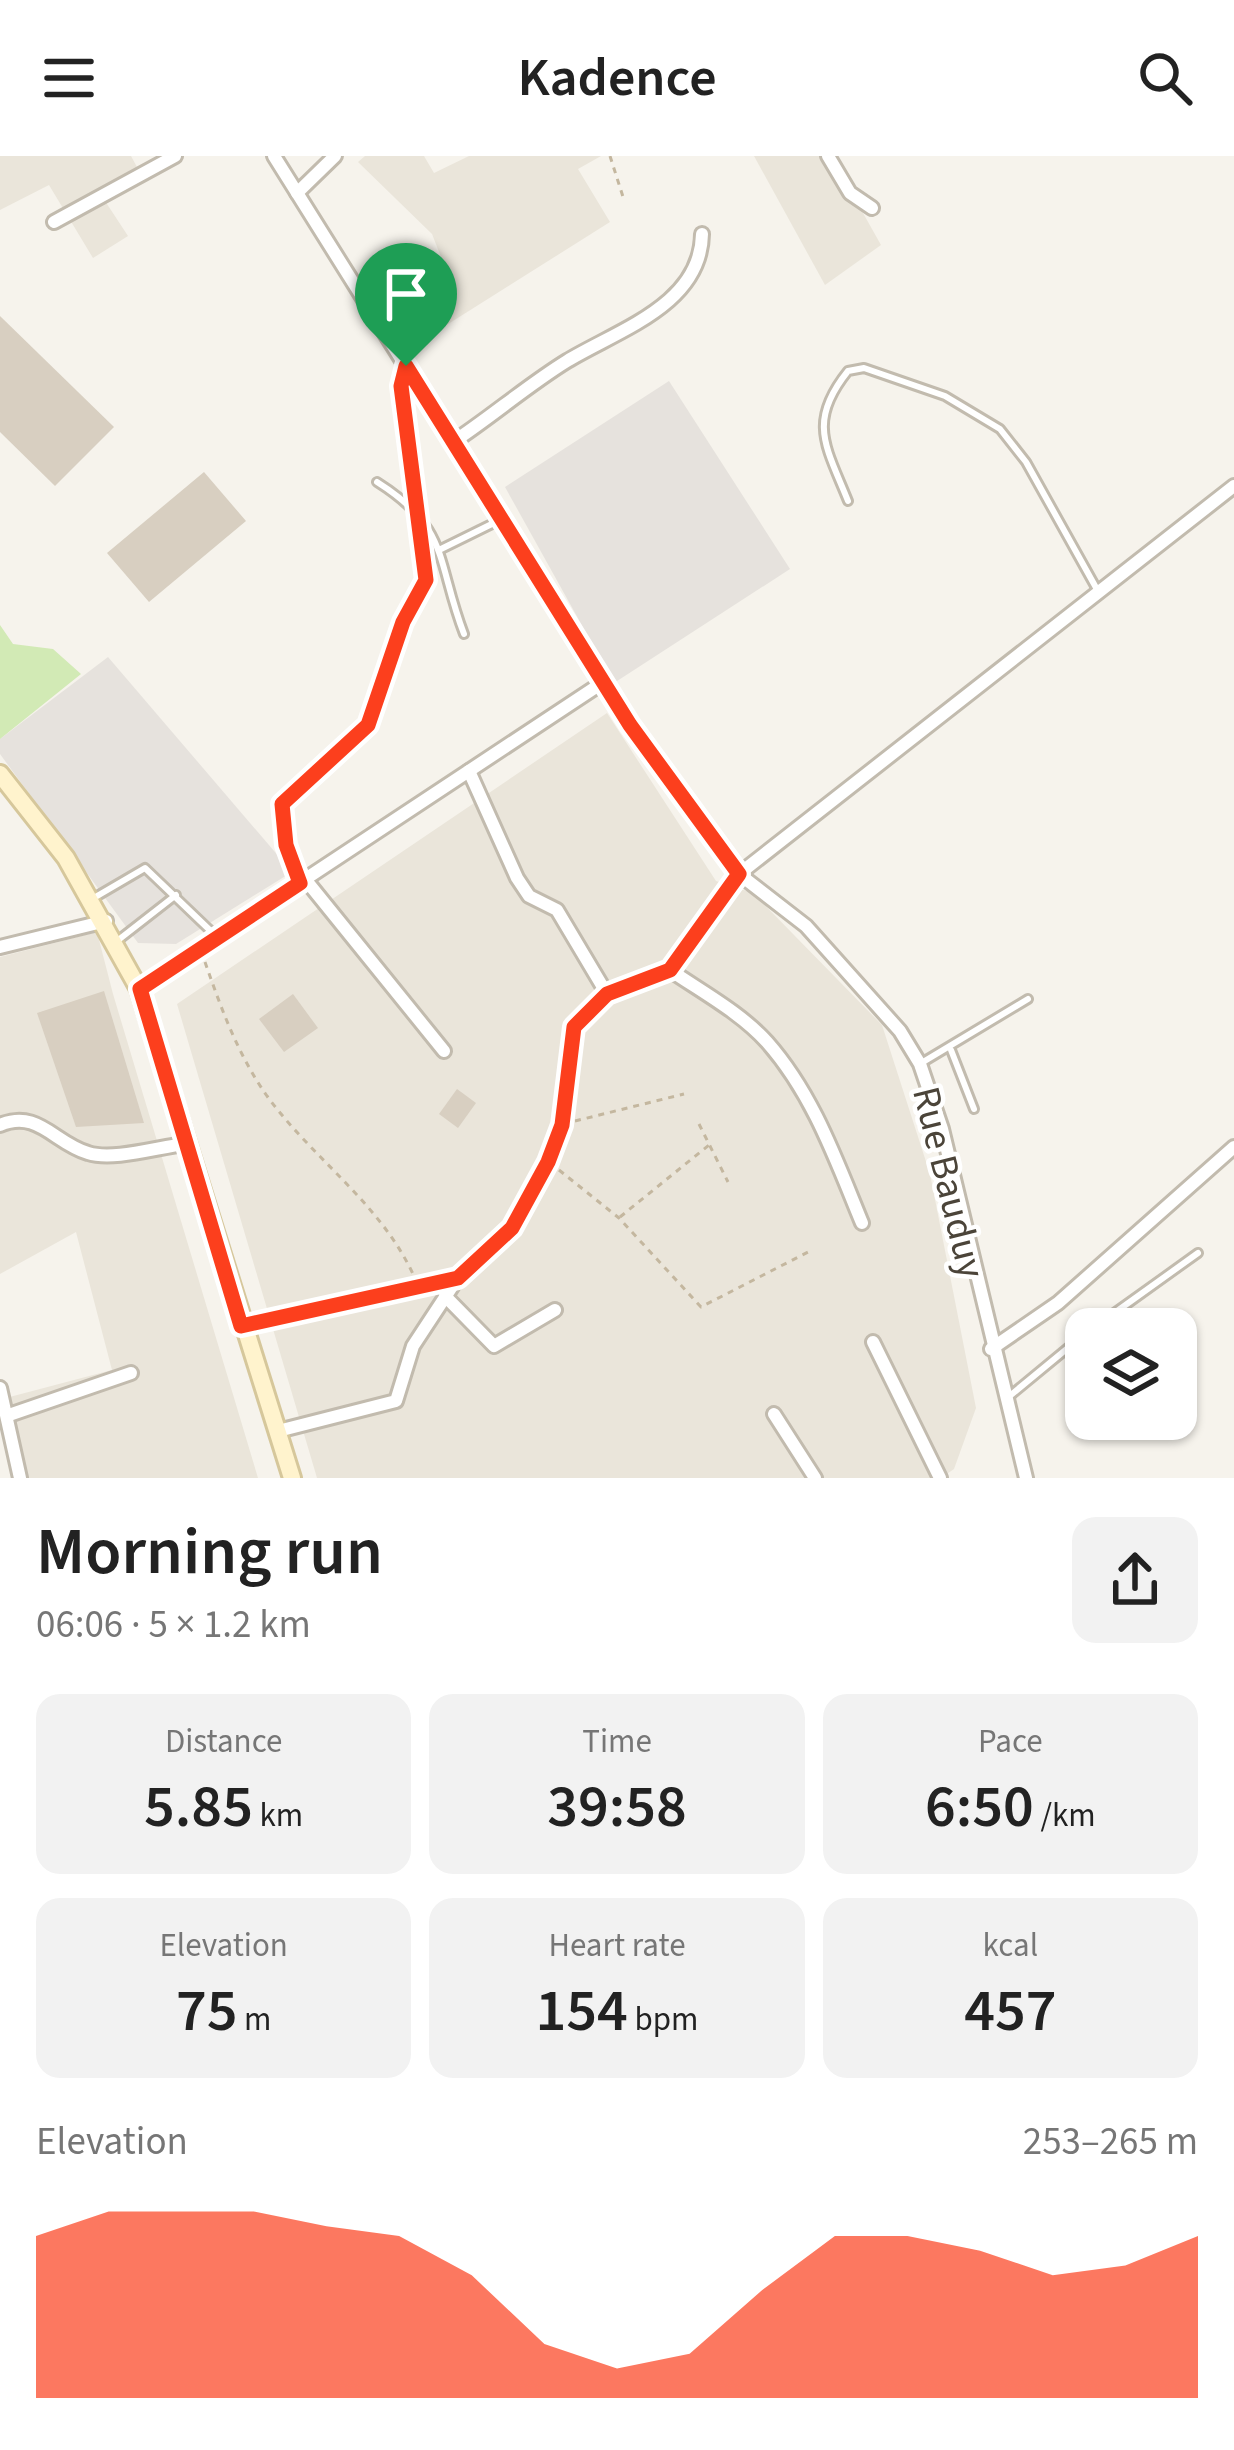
<!DOCTYPE html>
<html lang="en">
<head>
<meta charset="utf-8">
<style>
  body { margin:0; font-family:"Source Sans 3",sans-serif; background:#f2f2f2; color:#222; height:100vh; display:flex; flex-direction:column; font-size:45px; white-space:nowrap }
  * { box-sizing:border-box; margin:0 }
  p { font-size:39px; color:#767676 }
  .icon { flex:none; width:66px; height:66px; fill:none; stroke:currentColor; stroke-width:2; stroke-linecap:round; stroke-linejoin:round }
  .map { position:relative; height:1322px; overflow:hidden }
  .sheet { display:flex; flex-direction:column; background:#fff; flex:1 }
  .sheet>* { flex:none }
  .fabs { position:absolute; left:1065px; top:1152px; display:grid; gap:24px }
  .fabs a { display:grid; place-items:center; width:132px; height:132px; border-radius:24px; background:#fff; box-shadow:0 3px 9px #0004; font-size:60px }
  .pin { position:absolute; display:grid; place-items:center; width:102px; height:102px; color:#fff; margin:-123px -51px; border-radius:50% 50% 50% 0; rotate:-45deg; box-shadow:0 0 12px #0007 }
  .pin .icon { rotate:45deg }
  .round { display:grid; place-items:center; flex:none; width:126px; height:126px; border-radius:24px; background:#f2f2f2 }
  .summary { display:flex; align-items:center; justify-content:space-between; height:204px; padding:0 36px }
  h1 { font-size:66px; font-weight:600; line-height:90px }
  .stats { display:grid; grid-template-columns:repeat(3,1fr); gap:18px; height:204px; padding:12px 36px }
  .stats div { display:grid; align-content:center; border-radius:24px; background:#f2f2f2; text-align:center }
  .stats b { font-size:60px; font-weight:600 }
  .stats small { font-size:33px; font-weight:400 }
  .stats p { font-size:33px }
  .chart { height:336px; padding:24px 36px }
  .chart p { display:flex; justify-content:space-between }
  .chart svg { width:100%; height:216px; margin-top:12px; fill:#fc3f1d; opacity:.7 }
  header { display:flex; justify-content:space-between; align-items:center; height:156px; padding:0 36px; background:#fff; font-size:54px; font-weight:600 }
  .map>svg:first-child { display:block }
</style>
</head>
<body>
<header><svg class="icon" aria-label="menu" viewBox="0 0 24 24"><path d="M4 6h16M4 12h16M4 18h16"/></svg>Kadence<svg class="icon" aria-label="search" viewBox="0 0 24 24"><circle cx="10" cy="10" r="6"/><path d="M15 15l6 6"/></svg></header>
<div class="map">
<svg width="1234" height="1322" viewBox="0 0 1234 1322">
  <rect width="100%" height="100%" fill="#f6f3ec"/>
  <g fill="#eae5da">
    <polygon points="0,0 131,0 144,24 105,45 128,80 93,102 49,29 0,54"/>
    <polygon points="365,0 424,0 434,17 469,0 601,0 578,13 610,66 407,194 375,138 441,101 432,78 358,6"/>
    <polygon points="754,0 831,0 881,89 825,129"/>
    <polygon points="607,557 716,725 753,737 882,869 930,1018 976,1252 954,1313 941,1322 317,1322 177,848"/>
    <polygon points="97,776 113,838 258,1322 23,1322 2,1243 112,1214 76,1076 0,1118 0,801"/>
  </g>
  <g fill="#e6e2dd">
    <polygon points="669,225 790,413 614,527 505,331"/>
    <polygon points="108,501 292,716 176,788 138,787 0,598 0,583"/>
  </g>
  <polygon fill="#d2eab5" points="0,469 13,488 53,493 81,518 0,583"/>
  <g fill="#d8cfc1">
    <polygon points="0,160 114,271 55,330 0,276"/>
    <polygon points="204,316 246,365 149,446 107,397"/>
    <polygon points="104,835 144,967 76,971 37,857"/>
    <polygon points="293,838 318,872 284,896 259,863"/>
    <polygon points="457,933 476,947 458,972 439,958"/>
  </g>
  <g fill="none" stroke-linecap="round" stroke-linejoin="round">
    <g stroke="#c2bbae" stroke-width="12">
      <g id="service">
        <path d="M377 326C450 372 436 405 464 478"/>
        <path d="M848 345C826 290 807 266 848 215L864 212 945 240 1000 273 1026 306 1099 437"/>
        <polyline points="441,393 502,363"/>
        <polyline points="92,743 145,712 217,781"/>
        <polyline points="117,785 176,739"/>
        <polyline points="951,894 974,953"/>
        <polyline points="923,906 1028,843"/>
        <polyline points="1092,1173 1198,1097"/>
        <polyline points="1006,1243 1086,1177"/>
      </g>
    </g>
    <g stroke="#c2bbae" stroke-width="18">
      <g id="minor">
        <polyline points="274,0 630,569 739,718 806,770 900,875 920,908 942,973 1026,1322"/>
        <polyline points="828,0 850,37 872,52"/>
        <polyline points="297,37 335,0"/>
        <polyline points="54,66 175,0"/>
        <path d="M453 286C491 261 528 229 567 205 618 174 701 149 702 78"/>
        <polyline points="469,615 517,722 529,740 557,754 607,838"/>
        <polyline points="305,723 444,895"/>
        <polyline points="0,791 106,765"/>
        <path d="M670 814C702 836 741 857 767 886 813 938 836 1004 862 1067"/>
        <polyline points="139,833 605,525"/>
        <path d="M0 969C38 953 54 987 88 997 113 1005 158 991 185 988"/>
        <polyline points="445,1140 494,1190 555,1154"/>
        <polyline points="241,1170 458,1122 511,1072 548,1006 562,969 573,871 607,838 670,814 739,718 1234,330"/>
        <polyline points="873,1186 940,1322"/>
        <polyline points="991,1193 1058,1147 1234,991"/>
        <polyline points="0,1232 20,1322"/>
        <polyline points="774,1258 815,1322"/>
        <polyline points="9,1259 131,1217"/>
        <polyline points="278,1275 396,1245 413,1190 457,1123"/>
      </g>
    </g>
    <g stroke="#d6c79b" stroke-width="22">
      <polyline id="secondary" points="0,618 66,702 139,833 292,1322"/>
    </g>
    <g stroke="#c4b79f" stroke-width="3" stroke-dasharray="6 6" stroke-linecap="butt">
      <polyline points="610,0 624,44"/>
      <polyline points="402,229 412,338"/>
      <polyline points="295,714 285,689 282,648 369,569 403,466 426,424 425,394"/>
      <path d="M205 806C221 852 238 899 267 940 313 1003 379 1046 413 1118"/>
      <polyline points="575,965 684,938"/>
      <polyline points="699,968 728,1026"/>
      <polyline points="559,1014 619,1062 701,1151 808,1096"/>
      <polyline points="620,1061 709,989"/>
    </g>
    <use href="#service" stroke="#fff" stroke-width="6"/>
    <use href="#minor" stroke="#fff" stroke-width="12"/>
    <use href="#secondary" stroke="#fff3cd" stroke-width="16"/>
  </g>
  <g fill="none" stroke-linecap="round" stroke-linejoin="round">
    <g stroke="#fff" stroke-width="24">
      <polygon id="route" points="406,210 630,569 739,718 670,814 607,838 574,871 562,969 548,1006 512,1072 458,1122 241,1170 140,833 300,727 286,689 282,648 368,569 403,466 426,424 401,230"/>
    </g>
    <use href="#route" stroke="#fc3f1d" stroke-width="15"/>
  </g>
  <g text-anchor="middle" stroke-width="9" stroke-linejoin="round" paint-order="stroke">
    <g font-size="39" fill="#4b4439" stroke="#fff">
      <text transform="translate(950 1026) rotate(76)" y="14">Rue Bauduy</text>
    </g>
  </g>
</svg>
<div class="fabs">
<a><svg class="icon" aria-label="layers" viewBox="0 0 24 24"><path d="M12 4l9 5-9 5-9-5zM3 14l9 5 9-5"/></svg></a>
</div>
<div class="pin" style="left:406px;top:210px;background:#1e9e55"><svg class="icon" aria-label="arrive" viewBox="0 0 24 24"><path d="M6 21V4h12l-3 4 3 4H6"/></svg></div>
</div>
<section class="sheet">
<div class="summary"><div><h1>Morning run</h1><p>06:06 · 5 × 1.2 km</p></div><a class="round"><svg class="icon" aria-label="share" viewBox="0 0 24 24"><path d="M12 15V3M7 8l5-5 5 5M5 13v7h14v-7"/></svg></a></div>
<div class="stats">
<div><p>Distance</p><b>5.85<small> km</small></b></div>
<div><p>Time</p><b>39:58</b></div>
<div><p>Pace</p><b>6:50<small> /km</small></b></div>
</div>
<div class="stats">
<div><p>Elevation</p><b>75<small> m</small></b></div>
<div><p>Heart rate</p><b>154<small> bpm</small></b></div>
<div><p>kcal</p><b>457</b></div>
</div>
<div class="chart"><p><span>Elevation</span>253–265 m</p>
<svg viewBox="0 0 160 44" preserveAspectRatio="none"><path d="M0 44V11L10 6L20 6L30 6L40 9L50 11L60 19L70 33L80 38L90 35L100 22L110 11L120 11L130 14L140 19L150 17L160 11V44z"/></svg>
</div>
</section>
</body>
</html>
